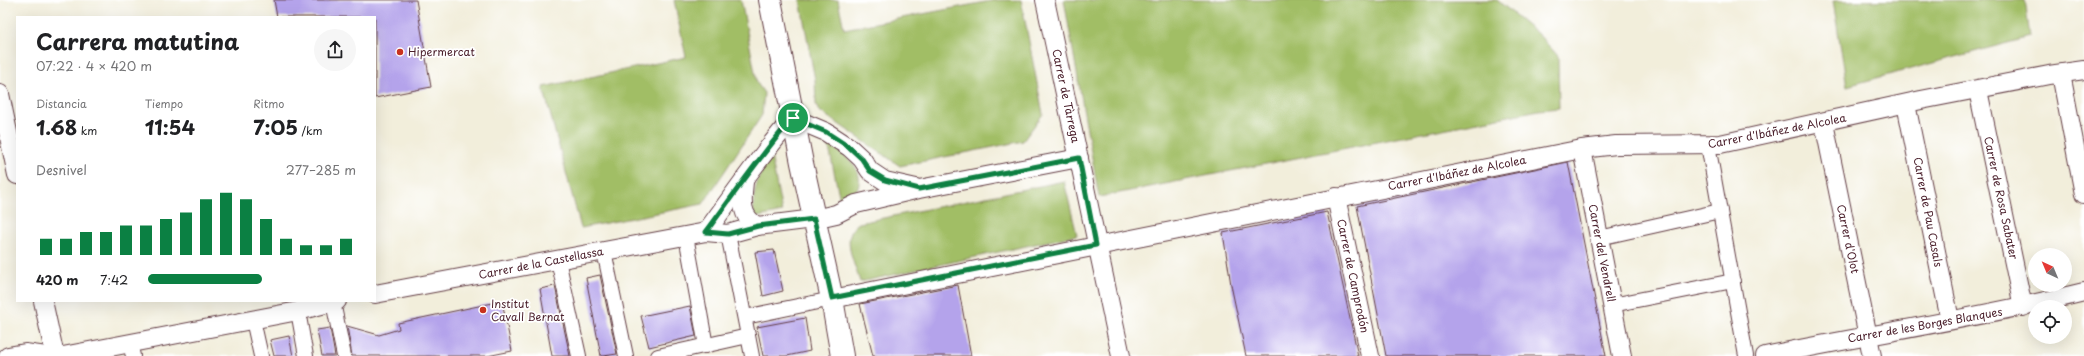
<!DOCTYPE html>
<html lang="es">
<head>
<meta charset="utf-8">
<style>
  body { margin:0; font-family:"Playpen Sans",sans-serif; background:#f6f6f6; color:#202124; height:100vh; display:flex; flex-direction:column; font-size:15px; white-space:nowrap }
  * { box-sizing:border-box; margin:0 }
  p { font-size:13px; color:#757577 }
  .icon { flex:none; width:22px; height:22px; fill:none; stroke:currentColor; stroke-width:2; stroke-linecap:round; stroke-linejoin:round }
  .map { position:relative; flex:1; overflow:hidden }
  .side { position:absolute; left:16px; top:16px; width:360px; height:286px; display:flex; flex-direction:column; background:#fff; border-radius:0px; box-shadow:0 4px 16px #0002 }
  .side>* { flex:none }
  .needle { width:26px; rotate:316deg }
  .buttons { position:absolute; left:2028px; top:248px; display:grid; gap:8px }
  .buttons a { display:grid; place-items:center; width:44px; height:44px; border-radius:50%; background:#fff; box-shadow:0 4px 16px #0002; font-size:20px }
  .pin { position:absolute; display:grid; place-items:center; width:34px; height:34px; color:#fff; margin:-17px; border:2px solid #fff; border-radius:50%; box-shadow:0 1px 4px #0007 }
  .round { display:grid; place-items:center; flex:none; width:42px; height:42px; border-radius:21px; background:#f6f6f6 }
  .headline { display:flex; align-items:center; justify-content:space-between; height:68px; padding:0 20px }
  h1 { font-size:22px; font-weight:700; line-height:30px }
  .figures { display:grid; grid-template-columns:repeat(3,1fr); gap:6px; height:68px; padding:4px 20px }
  .figures div { display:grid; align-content:center }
  .figures b { font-size:20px; font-weight:700 }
  .figures small { font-size:11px; font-weight:400 }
  .figures p { font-size:11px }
  .chart { height:112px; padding:8px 20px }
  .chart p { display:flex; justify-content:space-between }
  .chart svg { width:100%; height:72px; margin-top:4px; stroke:#0b8043; stroke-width:6 }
  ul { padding:0 20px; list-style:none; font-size:13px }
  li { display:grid; grid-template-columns:64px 48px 1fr; align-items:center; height:30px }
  li i { height:10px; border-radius:5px; background:#0b8043 }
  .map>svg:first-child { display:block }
</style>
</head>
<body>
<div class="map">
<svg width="2084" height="356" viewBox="0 0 2084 356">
  <rect width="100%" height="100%" fill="#fff"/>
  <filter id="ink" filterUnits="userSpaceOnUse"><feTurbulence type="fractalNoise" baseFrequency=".025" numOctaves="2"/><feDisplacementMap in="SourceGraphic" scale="8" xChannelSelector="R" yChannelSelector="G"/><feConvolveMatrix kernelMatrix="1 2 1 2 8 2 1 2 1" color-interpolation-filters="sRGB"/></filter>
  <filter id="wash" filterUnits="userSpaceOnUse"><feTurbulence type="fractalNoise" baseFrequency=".012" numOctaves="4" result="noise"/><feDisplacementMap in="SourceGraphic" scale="16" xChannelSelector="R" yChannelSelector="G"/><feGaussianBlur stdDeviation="0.9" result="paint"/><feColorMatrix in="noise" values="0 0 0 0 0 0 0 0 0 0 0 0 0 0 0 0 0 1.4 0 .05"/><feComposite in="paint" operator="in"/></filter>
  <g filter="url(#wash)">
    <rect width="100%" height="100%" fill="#f2eedb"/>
    <g fill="#a1be65" stroke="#766e48">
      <polygon points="674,0 741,0 757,83 764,93 762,115 703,204 581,228 543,87 686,57"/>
      <polygon points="800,0 838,0 844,29 996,0 1021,0 1043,114 1023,141 900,166 818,110 816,104 815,80"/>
      <polygon points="1064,0 1497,0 1538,34 1558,56 1559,108 1539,110 1099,197"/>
      <polygon points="2025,0 2030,37 1847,86 1833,1"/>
      <path d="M828 143C843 154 865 167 858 188L851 196 840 200Z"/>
      <path d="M771 156 782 212 754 218C751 196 758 173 771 156Z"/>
      <path d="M1064 181 1077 235 860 282C855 264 839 235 859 223Z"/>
    </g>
    <g id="blocks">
      <g fill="#b4a3eb">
        <polygon points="274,0 416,0 431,87 375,98 375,17 277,17"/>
        <polygon points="1568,162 1606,356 1386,356 1357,206"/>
        <polygon points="1327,212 1358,356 1246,356 1231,285 1223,233"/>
        <polygon points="774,250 783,291 763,296 755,252"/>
        <polygon points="600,275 617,354 603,356 601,356 586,278"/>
        <polygon points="958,285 971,356 873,356 860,304"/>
        <polygon points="555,286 570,356 552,356 540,289"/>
        <polygon points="502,301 512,351 487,356 352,356 347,326 379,335 399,329 398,323"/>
        <polygon points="690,306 696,336 649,347 641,316"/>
        <polygon points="805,318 810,351 787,356 763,356 757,327"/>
        <polygon points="330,328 335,356 322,356 317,330"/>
        <polygon points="289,336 293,356 274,356 270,340"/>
      </g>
    </g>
  </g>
  <g filter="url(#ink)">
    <use href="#blocks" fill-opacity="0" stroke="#633e45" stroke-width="1"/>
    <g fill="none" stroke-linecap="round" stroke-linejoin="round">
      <g stroke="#633e45" stroke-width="16">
        <g id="pedestrian">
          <polyline points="1708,145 1746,356"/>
          <polyline points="728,234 752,356"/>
          <polyline points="686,236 706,346"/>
          <polyline points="1599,238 1720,211"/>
          <polyline points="604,251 626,356"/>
          <polyline points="558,260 579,356"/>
          <polyline points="333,302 344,356"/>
          <polyline points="1612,305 1733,281"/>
          <polyline points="298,311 306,356"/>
          <polyline points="745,317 832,299"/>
          <polyline points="253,320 261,356"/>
          <polyline points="130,344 133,356"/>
          <polyline points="658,356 748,336"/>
        </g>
      </g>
      <g stroke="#633e45" stroke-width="20">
        <g id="minor">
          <polyline points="1045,0 1121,356"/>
          <polyline points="2061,74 2084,194"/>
          <polyline points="1978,90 2023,307"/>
          <polyline points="0,94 17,175"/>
          <polyline points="1906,104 1950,320"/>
          <polyline points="1824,123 1872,356"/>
          <polyline points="1582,149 1622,356"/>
          <path d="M744 182C742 201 740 216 757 226"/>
          <polyline points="1336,197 1370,356"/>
          <path d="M706 232C735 193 761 154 793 118L826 132 849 147 862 159 870 171 885 181 916 188"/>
          <polyline points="375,294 706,232 728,234 757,226 814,219 836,214 856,204 919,189 1079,158"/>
          <polyline points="832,299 1582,149 1616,145 1720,144 1921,100 2049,75 2084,70"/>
          <polyline points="43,301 55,356"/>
          <polyline points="8,356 25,353 46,356"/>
          <polyline points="63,356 298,311 337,301"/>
          <path d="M1765 356C1871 334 1979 318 2084 292"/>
        </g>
      </g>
      <g stroke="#633e45" stroke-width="24">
        <polyline id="tertiary" points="770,0 802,163 832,299 842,356"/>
      </g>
      <use href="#pedestrian" stroke="#fff" stroke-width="14"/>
      <use href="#minor" stroke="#fff" stroke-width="18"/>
      <use href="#tertiary" stroke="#fff" stroke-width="22"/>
    </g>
  </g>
  <g fill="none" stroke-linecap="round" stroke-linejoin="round" filter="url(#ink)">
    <g stroke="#fff" stroke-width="8">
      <path id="route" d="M793 118 826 132 849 147 862 159 870 171 885 180 919 189 1079 158 1096 245 832 298 814 219 758 226 728 234 706 232C735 193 761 154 793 118Z"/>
    </g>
    <use href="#route" stroke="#0b8043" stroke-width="5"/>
  </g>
  <g fill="#c8321e" stroke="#fff" stroke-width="1.5">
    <circle cx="400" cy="52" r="4"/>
    <circle cx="483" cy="310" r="4"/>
  </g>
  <g text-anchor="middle" stroke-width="3.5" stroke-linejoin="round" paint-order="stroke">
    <g font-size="11" fill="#4a1f2b" stroke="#fff" text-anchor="start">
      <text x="408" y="56">Hipermercat</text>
      <text x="491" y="308">Institut<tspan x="491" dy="13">Cavall Bernat</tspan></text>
    </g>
    <g font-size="11" fill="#4a1f2b" stroke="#fff">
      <text transform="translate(1066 96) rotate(78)" y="4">Carrer de Tàrrega</text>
      <text transform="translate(1777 131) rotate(-11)" y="4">Carrer d'Ibáñez de Alcolea</text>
      <text transform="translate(1457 173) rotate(-11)" y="4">Carrer d'Ibáñez de Alcolea</text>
      <text transform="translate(2001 198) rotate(78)" y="4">Carrer de Rosa Sabater</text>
      <text transform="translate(1928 212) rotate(79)" y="4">Carrer de Pau Casals</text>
      <text transform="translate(1848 239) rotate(78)" y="4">Carrer d'Olot</text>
      <text transform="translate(1602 253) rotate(79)" y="4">Carrer del Vendrell</text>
      <text transform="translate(541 263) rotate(-11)" y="4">Carrer de la Castellassa</text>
      <text transform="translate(1353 276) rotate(78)" y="4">Carrer de Camprodón</text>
      <text transform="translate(1925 325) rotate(-10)" y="4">Carrer de les Borges Blanques</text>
    </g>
  </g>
</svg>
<div class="buttons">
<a><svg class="needle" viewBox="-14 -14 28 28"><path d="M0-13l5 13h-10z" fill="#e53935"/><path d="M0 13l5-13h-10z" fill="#757577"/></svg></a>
<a><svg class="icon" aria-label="locate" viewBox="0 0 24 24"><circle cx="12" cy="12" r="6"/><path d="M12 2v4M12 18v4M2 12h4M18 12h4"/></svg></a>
</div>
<div class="pin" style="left:793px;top:118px;background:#1e9e55"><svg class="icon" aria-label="arrive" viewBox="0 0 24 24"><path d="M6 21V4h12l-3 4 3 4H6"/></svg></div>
<section class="side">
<div class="headline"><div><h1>Carrera matutina</h1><p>07:22 · 4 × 420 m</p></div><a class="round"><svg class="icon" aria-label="share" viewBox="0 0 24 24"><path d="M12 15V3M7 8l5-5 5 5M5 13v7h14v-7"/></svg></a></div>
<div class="figures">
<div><p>Distancia</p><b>1.68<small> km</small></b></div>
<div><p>Tiempo</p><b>11:54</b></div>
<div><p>Ritmo</p><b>7:05<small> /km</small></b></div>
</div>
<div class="chart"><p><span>Desnivel</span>277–285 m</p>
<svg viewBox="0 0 160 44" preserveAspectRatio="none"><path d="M5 44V34M15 44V34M25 44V30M35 44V30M45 44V26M55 44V26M65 44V22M75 44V18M85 44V10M95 44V6M105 44V10M115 44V22M125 44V34M135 44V38M145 44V38M155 44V34"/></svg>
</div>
<ul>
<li><b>420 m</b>7:42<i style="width:55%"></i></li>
</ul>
</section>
</div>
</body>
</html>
